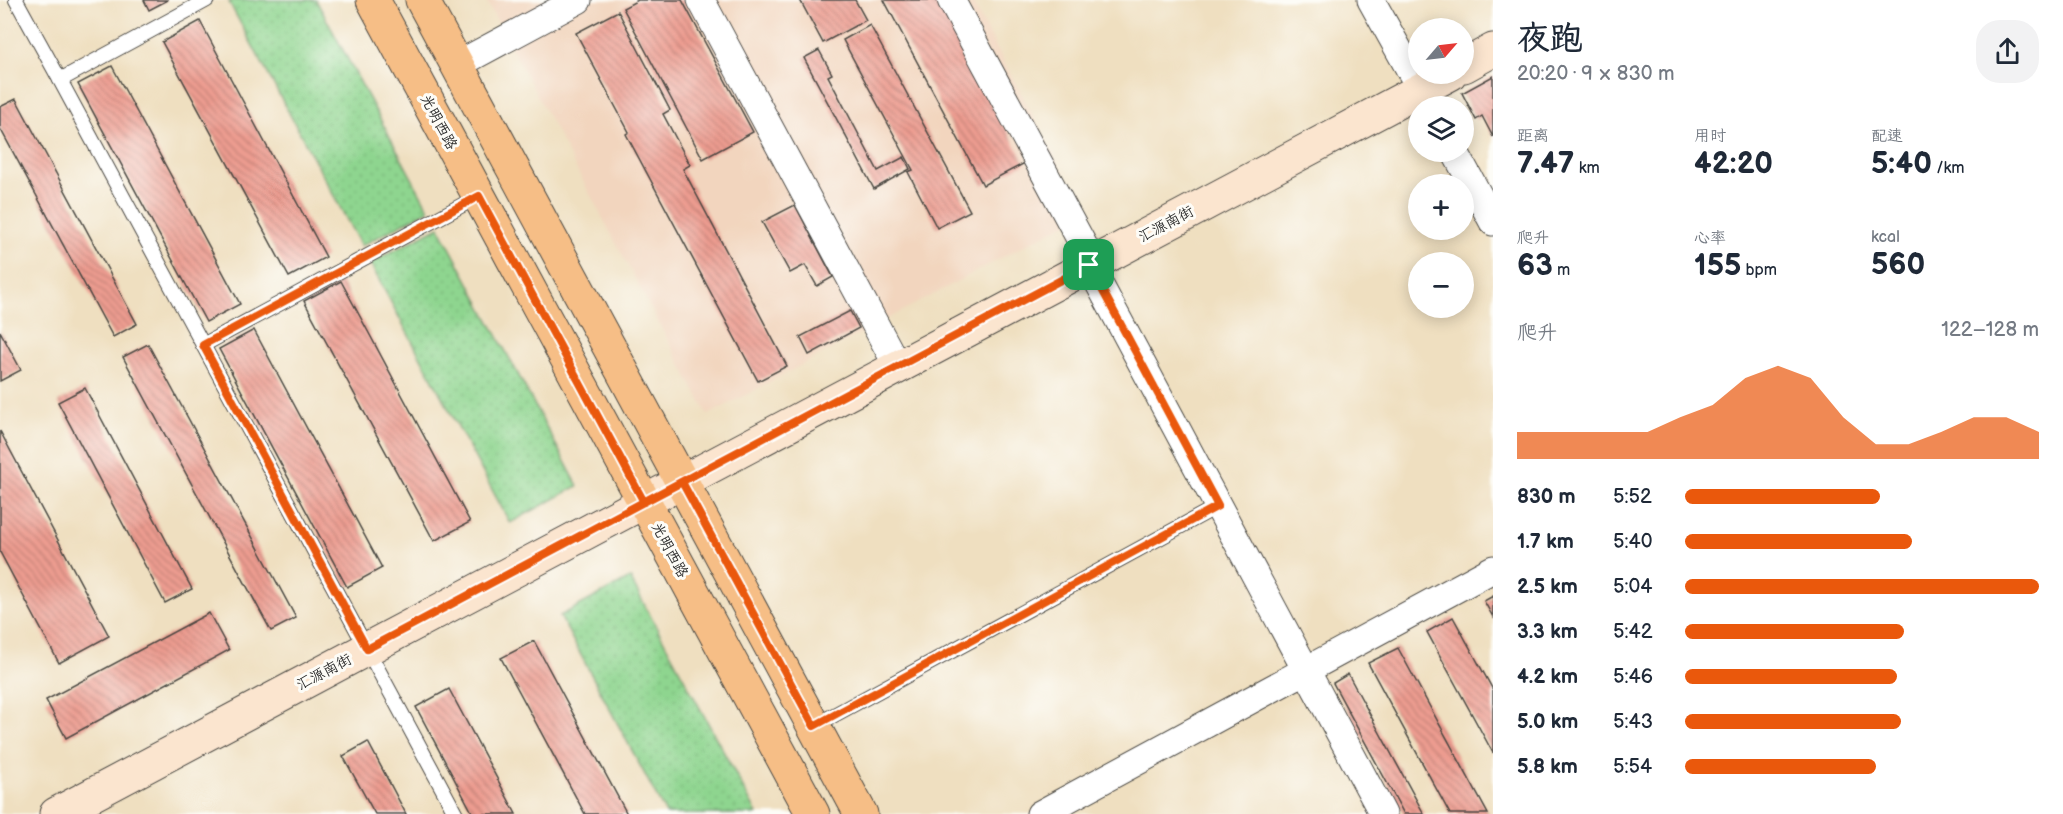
<!DOCTYPE html>
<html lang="zh">
<head>
<meta charset="utf-8">
<style>
  body { margin:0; font-family:"Balsamiq Sans","LXGW WenKai TC",sans-serif; background:#f2f2f3; color:#1f2937; height:100vh; display:flex; flex-direction:column; font-size:22px; white-space:nowrap }
  * { box-sizing:border-box; margin:0 }
  p { font-size:20px; color:#747a83 }
  .icon { flex:none; width:33px; height:33px; fill:none; stroke:currentColor; stroke-width:2; stroke-linecap:round; stroke-linejoin:round }
  .map { position:relative; flex:1; overflow:hidden }
  .drawer { display:flex; flex-direction:column; background:#fff; width:570px }
  .drawer>* { flex:none }
  .needle { width:39px; rotate:62deg }
  .buttons { position:absolute; left:1408px; top:18px; display:grid; gap:12px }
  .buttons a { display:grid; place-items:center; width:66px; height:66px; border-radius:50%; background:#fff; box-shadow:0 3px 15px #0003; font-size:30px }
  .pin { position:absolute; display:grid; place-items:center; width:51px; height:51px; color:#fff; margin:-26px; border-radius:12px; box-shadow:0 3px 9px #0006 }
  .round { display:grid; place-items:center; flex:none; width:63px; height:63px; border-radius:24px; background:#f2f2f3 }
  .summary { display:flex; align-items:center; justify-content:space-between; height:102px; padding:0 24px }
  h1 { font-size:33px; font-weight:700; line-height:45px }
  .metrics { display:grid; grid-template-columns:repeat(3,1fr); gap:9px; height:102px; padding:6px 24px }
  .metrics div { display:grid; align-content:center }
  .metrics b { font-size:30px; font-weight:700 }
  .metrics small { font-size:16px; font-weight:400 }
  .metrics p { font-size:16px }
  .chart { height:168px; padding:12px 24px }
  .chart p { display:flex; justify-content:space-between }
  .chart svg { width:100%; height:108px; margin-top:6px; fill:#ea580c; opacity:.7 }
  ul { padding:0 24px; list-style:none; font-size:20px }
  li { display:grid; grid-template-columns:96px 72px 1fr; align-items:center; height:45px }
  li i { height:15px; border-radius:8px; background:#ea580c }
  main { display:flex; flex:1; min-height:0 }
  .map>svg:first-child { display:block }
</style>
</head>
<body>
<main>
<div class="map">
<svg width="1493" height="814" viewBox="0 0 1493 814">
  <defs>
    <pattern id="grass-dots" width="8" height="8" patternUnits="userSpaceOnUse" patternTransform="scale(1.5)"><rect width="8" height="8" fill="#8ed58f"/><path d="M2 2h.1M6 6h.1" fill="none" stroke="#7bb77c" stroke-width="1.8" stroke-linecap="round"/></pattern>
    <pattern id="building-back-hatch" width="6" height="6" patternUnits="userSpaceOnUse" patternTransform="scale(1.5)"><rect width="6" height="6" fill="#ed9c90"/><path d="M-1 5l2 2M0 0l6 6M5-1l2 2" fill="none" stroke="#c07f76"/></pattern>
  </defs>
  <rect width="100%" height="100%" fill="#fdfcf7"/>
  <filter id="ink" filterUnits="userSpaceOnUse"><feTurbulence type="fractalNoise" baseFrequency=".0167" numOctaves="2"/><feDisplacementMap in="SourceGraphic" scale="12" xChannelSelector="R" yChannelSelector="G"/><feConvolveMatrix kernelMatrix="1 2 1 2 8 2 1 2 1" color-interpolation-filters="sRGB"/></filter>
  <filter id="wash" filterUnits="userSpaceOnUse"><feTurbulence type="fractalNoise" baseFrequency=".008" numOctaves="4" result="noise"/><feDisplacementMap in="SourceGraphic" scale="24" xChannelSelector="R" yChannelSelector="G"/><feGaussianBlur stdDeviation="1.35" result="paint"/><feColorMatrix in="noise" values="0 0 0 0 0 0 0 0 0 0 0 0 0 0 0 0 0 1.4 0 .05"/><feComposite in="paint" operator="in"/></filter>
  <g filter="url(#wash)">
    <rect width="100%" height="100%" fill="#efdfc0"/>
    <polygon fill="#f2d5be" points="486,0 971,0 1085,213 708,415"/>
    <g fill="url(#grass-dots)" stroke="#5c805d" stroke-width="1.5">
      <polygon points="232,0 316,0 429,210 361,246 229,2"/>
      <polygon points="439,227 578,486 510,523 370,263"/>
      <polygon points="630,578 757,814 666,814 560,616"/>
    </g>
    <g id="blocks">
      <g fill="url(#building-back-hatch)">
        <polygon points="144,0 168,0 149,10"/>
        <polygon points="638,0 682,0 753,132 703,159 623,8"/>
        <polygon points="800,0 855,0 866,20 823,43"/>
        <polygon points="884,0 937,0 1025,163 983,185"/>
        <polygon points="618,11 670,110 663,114 690,165 683,169 787,366 758,381 626,134 629,132 576,33"/>
        <polygon points="200,21 326,257 289,277 162,42"/>
        <polygon points="870,25 970,211 937,228 908,172 913,170 843,40"/>
        <polygon points="819,50 832,74 828,76 878,171 904,157 910,169 874,189 804,58"/>
        <polygon points="112,66 240,304 206,322 78,84"/>
        <polygon points="1493,76 1493,137 1482,116 1476,120 1462,93"/>
        <polygon points="16,99 137,324 113,337 0,128 0,107"/>
        <polygon points="795,205 833,277 817,286 805,265 790,273 762,222"/>
        <polygon points="341,281 470,522 434,541 304,301"/>
        <polygon points="850,311 859,328 809,355 800,337"/>
        <polygon points="254,330 382,568 347,587 219,349"/>
        <polygon points="0,331 21,370 0,381"/>
        <polygon points="148,344 296,618 271,631 123,357"/>
        <polygon points="85,388 192,589 165,603 58,402"/>
        <polygon points="0,431 109,636 59,663 0,552"/>
        <polygon points="1493,596 1493,617 1484,601"/>
        <polygon points="209,613 229,650 66,738 46,700"/>
        <polygon points="1453,617 1493,690 1493,753 1427,632"/>
        <polygon points="534,641 627,814 585,814 501,658"/>
        <polygon points="1398,648 1488,814 1450,814 1368,663"/>
        <polygon points="1348,674 1424,814 1404,814 1333,683"/>
        <polygon points="449,689 516,814 473,814 416,707"/>
        <polygon points="368,742 406,814 375,814 343,756"/>
      </g>
    </g>
  </g>
  <g filter="url(#ink)">
    <use href="#blocks" fill-opacity="0" stroke="#484641" stroke-width="1.5"/>
    <g fill="none" stroke-linecap="round" stroke-linejoin="round">
      <g stroke="#484641" stroke-width="16">
        <g id="lane">
          <polyline points="16,0 60,80"/>
          <polyline points="207,0 60,80 456,814"/>
          <polyline points="203,345 479,196"/>
          <polyline points="814,726 1218,506"/>
        </g>
      </g>
      <g stroke="#484641" stroke-width="29">
        <g id="street">
          <polyline points="701,0 898,367"/>
          <polyline points="951,0 1093,263"/>
          <polyline points="1371,0 1430,106"/>
          <polyline points="457,65 578,0"/>
          <polyline points="1455,152 1493,222"/>
          <polyline points="1089,265 1383,814"/>
          <polyline points="1040,814 1493,569"/>
        </g>
      </g>
      <g stroke="#484641" stroke-width="35">
        <g id="secondary">
          <polyline points="1464,66 1493,50"/>
          <polyline points="56,814 1450,74"/>
        </g>
      </g>
      <g stroke="#484641" stroke-width="35">
        <g id="primary">
          <polyline points="373,0 813,814"/>
          <polyline points="422,0 861,814"/>
        </g>
      </g>
      <use href="#lane" stroke="#fff" stroke-width="14"/>
      <use href="#street" stroke="#fff" stroke-width="27"/>
      <use href="#secondary" stroke="#fbe5cf" stroke-width="33"/>
      <use href="#primary" stroke="#f6be86" stroke-width="33"/>
    </g>
  </g>
  <g fill="none" stroke-linecap="round" stroke-linejoin="round" filter="url(#ink)">
    <g stroke="#fff" stroke-width="12">
      <path id="route" d="M1089 265C848 393 607 521 367 649L203 345 479 196 644 502 682 482 814 726 1218 506 1089 265"/>
    </g>
    <use href="#route" stroke="#ea580c" stroke-width="8"/>
  </g>
  <g text-anchor="middle" stroke-width="6" stroke-linejoin="round" paint-order="stroke">
    <g font-size="15" fill="#2b2b2b" stroke="#fdfcf7">
      <text transform="translate(439 122) rotate(62)" y="5">光明西路</text>
      <text transform="translate(1166 224) rotate(-28)" y="5">汇源南街</text>
      <text transform="translate(670 550) rotate(62)" y="5">光明西路</text>
      <text transform="translate(324 672) rotate(-28)" y="5">汇源南街</text>
    </g>
  </g>
</svg>
<div class="buttons">
<a><svg class="needle" viewBox="-14 -14 28 28"><path d="M0-13l5 13h-10z" fill="#e53935"/><path d="M0 13l5-13h-10z" fill="#747a83"/></svg></a>
<a><svg class="icon" aria-label="layers" viewBox="0 0 24 24"><path d="M12 4l9 5-9 5-9-5zM3 14l9 5 9-5"/></svg></a>
<a>+</a>
<a>−</a>
</div>
<div class="pin" style="left:1089px;top:265px;background:#1e9e55"><svg class="icon" aria-label="arrive" viewBox="0 0 24 24"><path d="M6 21V4h12l-3 4 3 4H6"/></svg></div>
</div>
<section class="drawer">
<div class="summary"><div><h1>夜跑</h1><p>20:20 · 9 × 830 m</p></div><a class="round"><svg class="icon" aria-label="share" viewBox="0 0 24 24"><path d="M12 15V3M7 8l5-5 5 5M5 13v7h14v-7"/></svg></a></div>
<div class="metrics">
<div><p>距离</p><b>7.47<small> km</small></b></div>
<div><p>用时</p><b>42:20</b></div>
<div><p>配速</p><b>5:40<small> /km</small></b></div>
</div>
<div class="metrics">
<div><p>爬升</p><b>63<small> m</small></b></div>
<div><p>心率</p><b>155<small> bpm</small></b></div>
<div><p>kcal</p><b>560</b></div>
</div>
<div class="chart"><p><span>爬升</span>122–128 m</p>
<svg viewBox="0 0 160 44" preserveAspectRatio="none"><path d="M0 44V33L10 33L20 33L30 33L40 33L50 27L60 22L70 11L80 6L90 11L100 27L110 38L120 38L130 33L140 27L150 27L160 33V44z"/></svg>
</div>
<ul>
<li><b>830 m</b>5:52<i style="width:55%"></i></li>
<li><b>1.7 km</b>5:40<i style="width:64%"></i></li>
<li><b>2.5 km</b>5:04<i style="width:100%"></i></li>
<li><b>3.3 km</b>5:42<i style="width:62%"></i></li>
<li><b>4.2 km</b>5:46<i style="width:60%"></i></li>
<li><b>5.0 km</b>5:43<i style="width:61%"></i></li>
<li><b>5.8 km</b>5:54<i style="width:54%"></i></li>
</ul>
</section>
</main>
</body>
</html>
